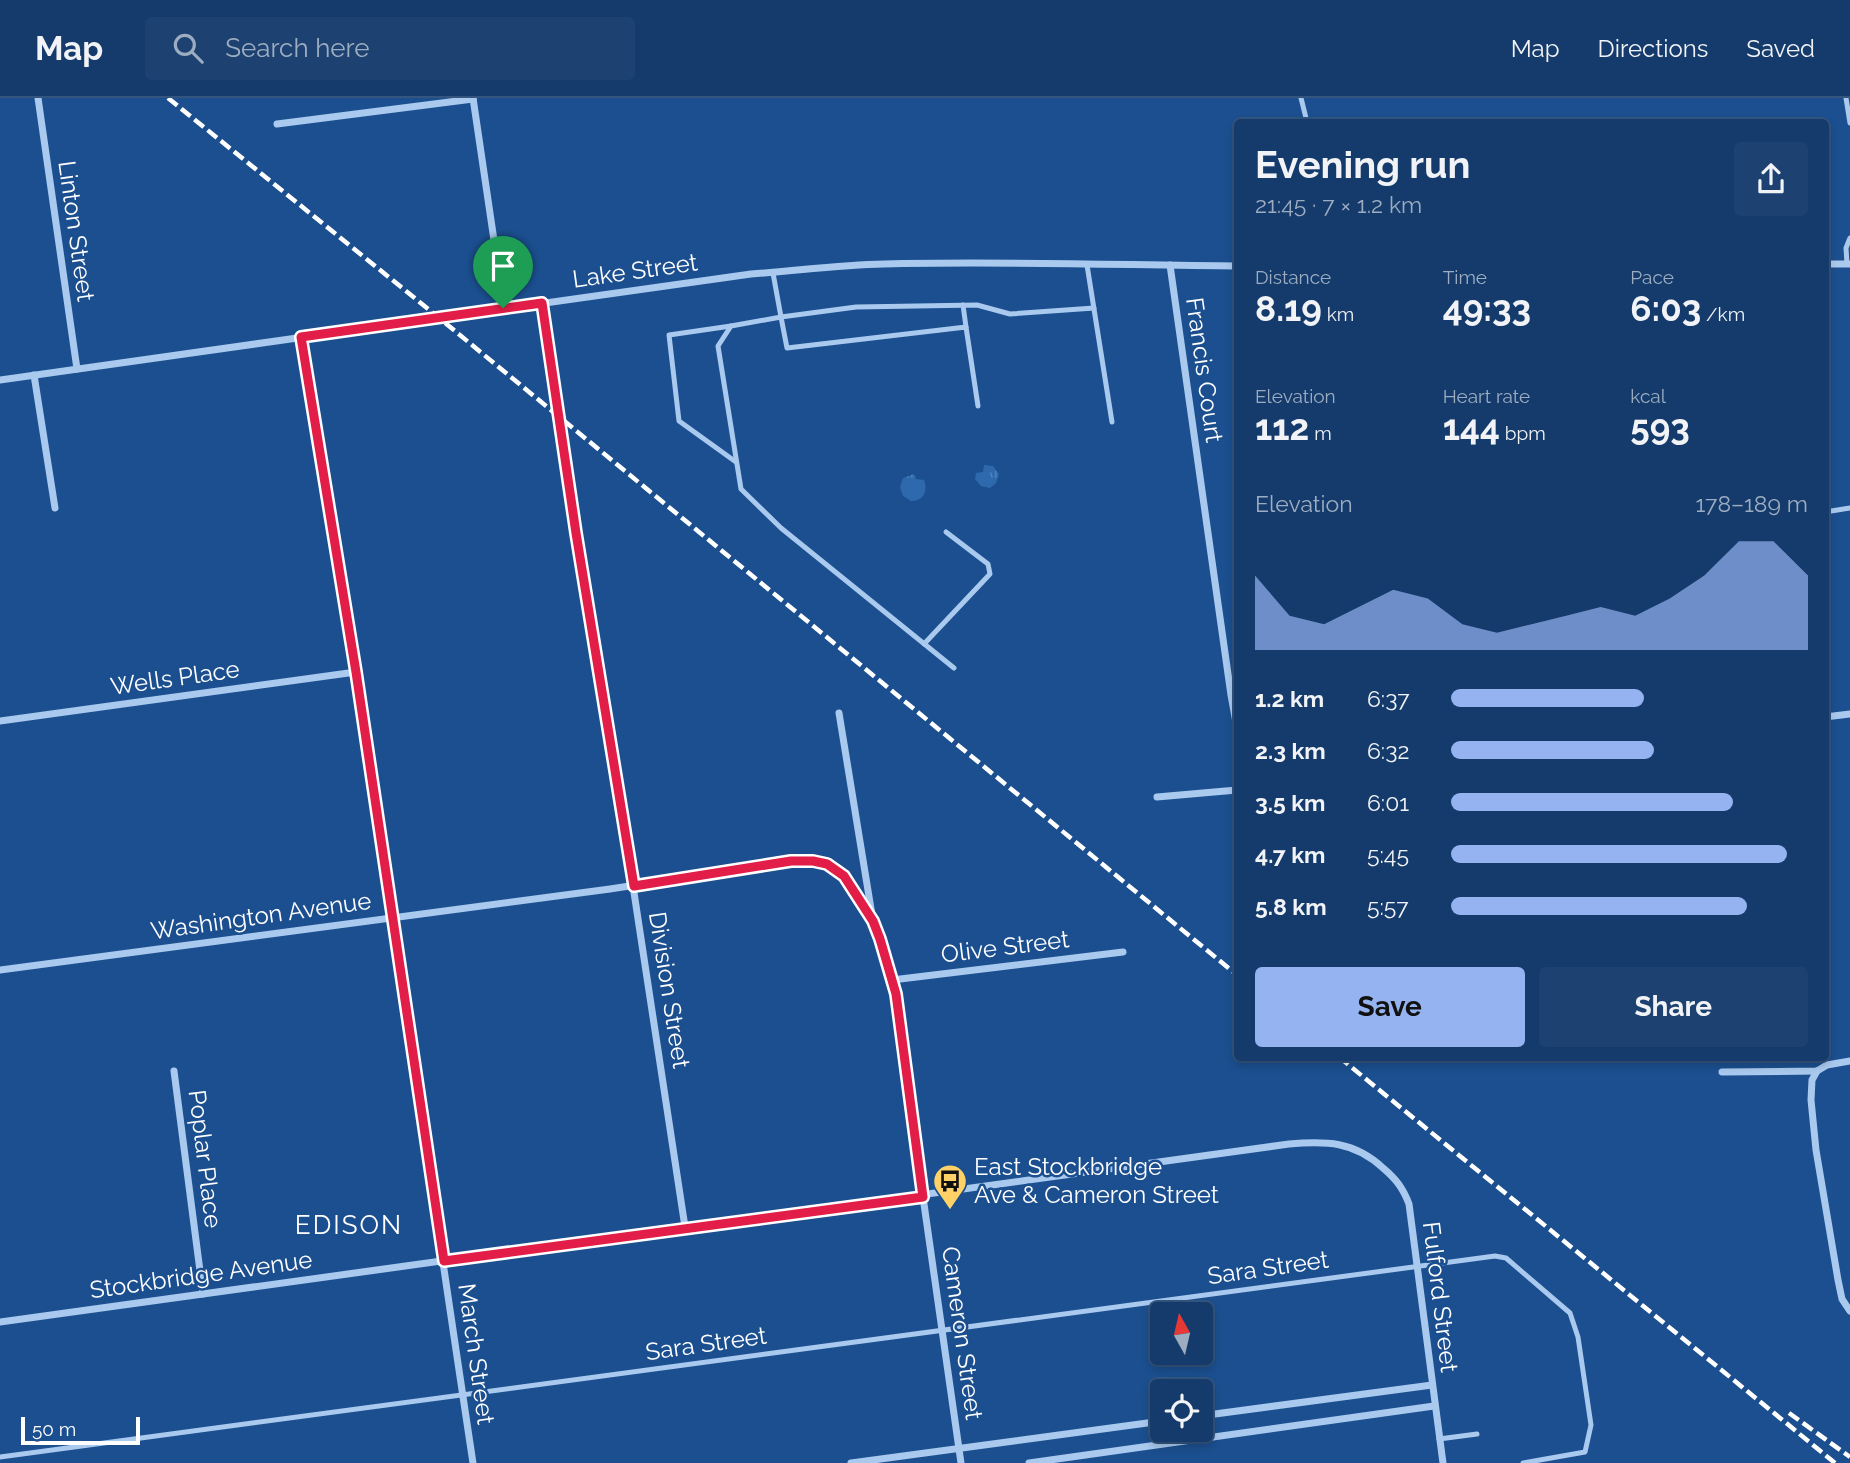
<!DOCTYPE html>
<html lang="en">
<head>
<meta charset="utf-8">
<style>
  body { margin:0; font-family:Raleway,sans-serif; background:#1d4271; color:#f1f3f6; height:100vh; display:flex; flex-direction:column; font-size:26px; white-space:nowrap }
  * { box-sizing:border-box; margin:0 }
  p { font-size:23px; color:#9dadc1 }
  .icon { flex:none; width:38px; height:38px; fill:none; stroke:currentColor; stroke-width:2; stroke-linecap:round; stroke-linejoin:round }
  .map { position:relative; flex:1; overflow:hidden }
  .panel { position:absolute; left:1234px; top:21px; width:595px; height:942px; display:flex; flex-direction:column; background:#143b6b; border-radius:7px; box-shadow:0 4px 10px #0003,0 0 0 2px #33557e }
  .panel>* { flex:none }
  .needle { width:46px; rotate:352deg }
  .buttons { position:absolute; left:1150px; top:1204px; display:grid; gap:14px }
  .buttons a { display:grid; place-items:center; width:63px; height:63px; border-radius:7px; background:#143b6b; box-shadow:0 4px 10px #0003,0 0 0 2px #33557e; font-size:35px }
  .scale { position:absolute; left:21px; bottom:18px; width:119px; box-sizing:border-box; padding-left:7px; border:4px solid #fff; border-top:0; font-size:19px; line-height:24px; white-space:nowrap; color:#fff; -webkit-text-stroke:5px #1b4f8f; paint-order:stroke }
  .pin { position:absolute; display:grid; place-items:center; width:60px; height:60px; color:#fff; margin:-72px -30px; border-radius:50% 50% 50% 0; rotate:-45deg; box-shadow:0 0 7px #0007 }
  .pin .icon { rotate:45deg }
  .round { display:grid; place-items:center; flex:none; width:74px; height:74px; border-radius:7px; background:#1d4271 }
  .overview { display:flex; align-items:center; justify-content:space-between; height:119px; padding:0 21px }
  h1 { font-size:38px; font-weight:700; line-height:52px }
  .stats { display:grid; grid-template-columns:repeat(3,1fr); gap:10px; height:119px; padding:7px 21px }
  .stats div { display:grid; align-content:center }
  .stats b { font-size:35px; font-weight:700 }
  .stats small { font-size:19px; font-weight:400 }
  .stats p { font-size:19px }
  .chart { height:196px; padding:14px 21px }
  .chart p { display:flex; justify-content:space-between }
  .chart svg { width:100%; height:126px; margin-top:7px; fill:#95b2f1; opacity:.7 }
  .primary-button { display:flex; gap:14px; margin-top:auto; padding:14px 21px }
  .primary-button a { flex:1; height:80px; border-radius:7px; background:#95b2f1; color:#111; font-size:28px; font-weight:700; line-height:80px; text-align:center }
  .primary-button a+a { background:#1d4271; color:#f1f3f6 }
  ul { padding:0 21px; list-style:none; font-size:23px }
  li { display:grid; grid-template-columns:112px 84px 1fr; align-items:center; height:52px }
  li i { height:18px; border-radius:9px; background:#95b2f1 }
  header { display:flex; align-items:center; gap:42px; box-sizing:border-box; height:98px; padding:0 35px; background:#143b6b; border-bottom:2px solid #33557e }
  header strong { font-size:33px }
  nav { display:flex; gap:38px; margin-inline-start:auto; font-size:24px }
  .search { width:490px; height:63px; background:#1d4271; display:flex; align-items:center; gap:18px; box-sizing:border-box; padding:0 24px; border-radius:7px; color:#9dadc1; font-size:26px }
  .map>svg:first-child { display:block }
</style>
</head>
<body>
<header>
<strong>Map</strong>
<div class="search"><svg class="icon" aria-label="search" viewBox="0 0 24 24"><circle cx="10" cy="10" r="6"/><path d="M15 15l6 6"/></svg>Search here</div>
<nav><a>Map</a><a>Directions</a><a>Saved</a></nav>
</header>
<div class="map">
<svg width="1850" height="1365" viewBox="0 0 1850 1365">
  <defs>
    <pattern id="grass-tufts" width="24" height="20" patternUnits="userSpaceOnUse" patternTransform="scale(1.75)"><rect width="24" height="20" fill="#2e69ad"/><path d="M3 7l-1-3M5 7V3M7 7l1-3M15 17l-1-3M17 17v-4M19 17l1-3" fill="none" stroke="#4d80b9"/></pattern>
  </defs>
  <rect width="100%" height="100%" fill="#1b4f8f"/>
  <g fill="url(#grass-tufts)">
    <polygon points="984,367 993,368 999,376 996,385 990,390 981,388 975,381 976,375 983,374"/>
    <path d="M914 376 916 381 924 382C928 393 924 403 911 403L903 398 900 389 903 380Z"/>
  </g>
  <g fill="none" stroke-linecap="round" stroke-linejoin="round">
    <g stroke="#a9c9ee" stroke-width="5">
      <polyline points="1301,0 1307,24"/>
      <polyline points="1846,0 1850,25"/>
      <polyline points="1847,166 1846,150 1850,140"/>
      <polyline points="1087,167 1112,324"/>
      <polyline points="773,175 781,219 731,228 718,248 741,391 781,430 954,570"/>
      <polyline points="963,207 966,229"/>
      <polyline points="731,228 669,237 679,323 736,364"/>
      <polyline points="978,308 966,229 787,250 781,219 856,209 977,207 1010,216 1094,210"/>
      <polyline points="1825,414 1850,410"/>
      <polyline points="924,546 990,476 988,466 946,434"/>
      <polyline points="1439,1341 1477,1336"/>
      <polyline points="0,1359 1495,1158 1506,1160 1570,1215 1578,1239 1591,1327 1585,1354 1523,1365"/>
    </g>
    <g stroke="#a9c9ee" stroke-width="7">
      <polyline points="38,0 77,271"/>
      <polyline points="473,0 504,210"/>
      <polyline points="277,26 473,1"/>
      <polyline points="1825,166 1850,166"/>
      <polyline points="1170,167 1231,597 1237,630"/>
      <polyline points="543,205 576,435 633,788 685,1129"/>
      <path d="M301 239C364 613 416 989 473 1365"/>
      <polyline points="34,277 55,410"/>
      <path d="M0 282 751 176C795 173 839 167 884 166 1002 163 1120 167 1237 168"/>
      <polyline points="839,615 873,823 880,841 896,896 923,1099 961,1365"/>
      <polyline points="1825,619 1850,616"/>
      <polyline points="0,623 356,574"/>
      <polyline points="1157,699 1237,692"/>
      <path d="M0 872 610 791 791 763C798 763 806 762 813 763 845 766 858 799 873 823"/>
      <polyline points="892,882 1123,854"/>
      <polyline points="174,973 203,1196"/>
      <polyline points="1817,973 1812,982 1811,1002 1816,1052 1838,1182 1842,1201 1850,1213"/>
      <polyline points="1722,974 1817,973 1827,967 1850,963"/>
      <path d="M0 1224C430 1164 860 1108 1289 1046 1326 1043 1354 1043 1383 1070 1396 1081 1403 1090 1409 1106L1443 1365"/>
      <polyline points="1200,1318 1432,1287"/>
      <polyline points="851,1365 1162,1323"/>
      <polyline points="1029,1365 1434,1308"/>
    </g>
    <g stroke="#fff" stroke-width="4.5" stroke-dasharray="12 5" stroke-linecap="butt">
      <polyline points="168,0 438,219 1237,877"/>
      <polyline points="1339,959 1835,1365"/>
      <polyline points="1789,1315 1850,1359"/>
    </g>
  </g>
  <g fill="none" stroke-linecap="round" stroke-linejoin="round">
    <g stroke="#fff" stroke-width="14">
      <polygon id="route" points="542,205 576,435 634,788 791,763 813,763 827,766 844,778 873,823 880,841 896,896 923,1099 444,1163 356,574 301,239"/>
    </g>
    <use href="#route" stroke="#e11d48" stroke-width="9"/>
  </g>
  <defs>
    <g id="bus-pin" transform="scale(1.75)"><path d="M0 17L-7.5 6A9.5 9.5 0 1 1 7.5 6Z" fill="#ffd166" stroke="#1b4f8f"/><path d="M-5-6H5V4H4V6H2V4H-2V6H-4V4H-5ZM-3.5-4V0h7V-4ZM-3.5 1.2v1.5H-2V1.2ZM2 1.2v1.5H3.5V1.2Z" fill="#111"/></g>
  </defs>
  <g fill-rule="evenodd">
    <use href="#bus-pin" x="950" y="1083"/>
  </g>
  <g text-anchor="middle" stroke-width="5" stroke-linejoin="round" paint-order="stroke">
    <g font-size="24" fill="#fff" stroke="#1b4f8f">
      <text transform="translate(76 133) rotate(82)" y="8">Linton Street</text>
      <text transform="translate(635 173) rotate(-8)" y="8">Lake Street</text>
      <text transform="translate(1204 272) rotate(82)" y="8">Francis Court</text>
      <text transform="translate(175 580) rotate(-8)" y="8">Wells Place</text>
      <text transform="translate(261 818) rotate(-8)" y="8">Washington Avenue</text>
      <text transform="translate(1005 849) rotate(-7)" y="8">Olive Street</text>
      <text transform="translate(669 892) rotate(81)" y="8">Division Street</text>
      <text transform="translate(205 1061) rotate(83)" y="8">Poplar Place</text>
      <text transform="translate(1268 1170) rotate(-8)" y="8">Sara Street</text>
      <text transform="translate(201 1177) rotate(-8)" y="8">Stockbridge Avenue</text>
      <text transform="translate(1440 1199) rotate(83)" y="8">Fulford Street</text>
      <text transform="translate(962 1235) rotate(82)" y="8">Cameron Street</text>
      <text transform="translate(706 1246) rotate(-8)" y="8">Sara Street</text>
      <text transform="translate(476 1256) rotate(82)" y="8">March Street</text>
    </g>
    <g font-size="24" fill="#fff" stroke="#1b4f8f" text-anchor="start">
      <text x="974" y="1077">East Stockbridge<tspan x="974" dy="28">Ave &amp; Cameron Street</tspan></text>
    </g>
    <g font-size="26" letter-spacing="2" fill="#fff" stroke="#1b4f8f">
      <text x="349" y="1136">EDISON</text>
    </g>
  </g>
</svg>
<div class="buttons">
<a><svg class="needle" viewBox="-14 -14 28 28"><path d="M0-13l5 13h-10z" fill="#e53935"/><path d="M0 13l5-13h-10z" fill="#9dadc1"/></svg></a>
<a><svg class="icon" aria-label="locate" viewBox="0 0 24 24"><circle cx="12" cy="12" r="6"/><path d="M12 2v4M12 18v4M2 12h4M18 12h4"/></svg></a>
</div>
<div class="scale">50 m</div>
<div class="pin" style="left:503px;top:210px;background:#1e9e55"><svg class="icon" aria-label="arrive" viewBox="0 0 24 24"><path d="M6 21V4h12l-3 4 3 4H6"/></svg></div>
<section class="panel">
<div class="overview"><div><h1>Evening run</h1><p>21:45 · 7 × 1.2 km</p></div><a class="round"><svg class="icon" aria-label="share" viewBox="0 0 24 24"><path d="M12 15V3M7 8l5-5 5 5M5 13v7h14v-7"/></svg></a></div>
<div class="stats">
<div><p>Distance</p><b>8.19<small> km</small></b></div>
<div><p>Time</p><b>49:33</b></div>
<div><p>Pace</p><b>6:03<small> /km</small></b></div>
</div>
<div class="stats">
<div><p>Elevation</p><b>112<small> m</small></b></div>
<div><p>Heart rate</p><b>144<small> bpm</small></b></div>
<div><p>kcal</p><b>593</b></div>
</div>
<div class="chart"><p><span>Elevation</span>178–189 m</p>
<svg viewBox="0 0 160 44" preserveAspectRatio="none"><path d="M0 44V18L10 32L20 35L30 29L40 23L50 26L60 35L70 38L80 35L90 32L100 29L110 32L120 26L130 18L140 6L150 6L160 18V44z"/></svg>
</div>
<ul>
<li><b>1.2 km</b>6:37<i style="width:54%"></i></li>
<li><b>2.3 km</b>6:32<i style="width:57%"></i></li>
<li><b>3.5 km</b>6:01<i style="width:79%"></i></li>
<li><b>4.7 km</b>5:45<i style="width:94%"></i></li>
<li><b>5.8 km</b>5:57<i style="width:83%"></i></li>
</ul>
<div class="primary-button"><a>Save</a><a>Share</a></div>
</section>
</div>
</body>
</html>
